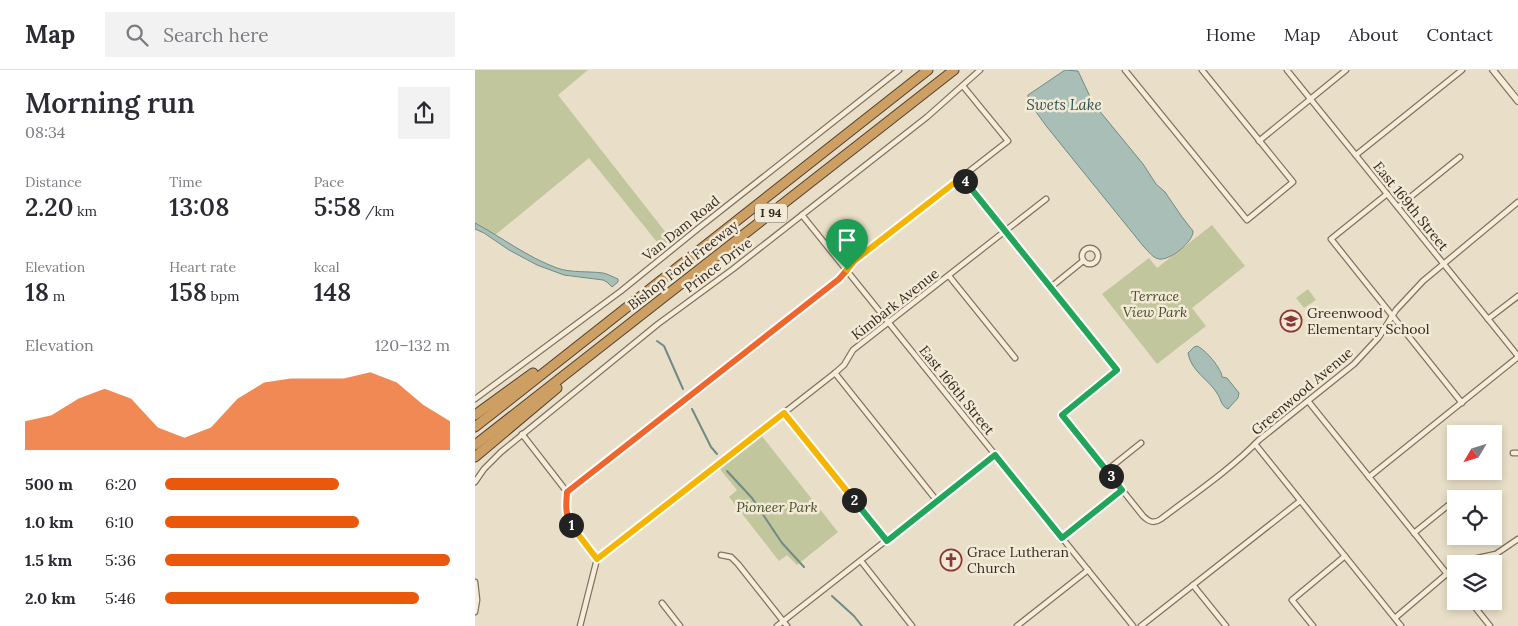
<!DOCTYPE html>
<html lang="en">
<head>
<meta charset="utf-8">
<style>
  body { margin:0; font-family:Lora,serif; background:#f2f2f3; color:#2b2b33; height:100vh; display:flex; flex-direction:column; font-size:19px; white-space:nowrap }
  * { box-sizing:border-box; margin:0 }
  p { font-size:16px; color:#7c7c81 }
  .icon { flex:none; width:28px; height:28px; fill:none; stroke:currentColor; stroke-width:2; stroke-linecap:round; stroke-linejoin:round }
  .map { position:relative; flex:1; overflow:hidden }
  .sheet { display:flex; flex-direction:column; background:#fff; width:475px }
  .sheet>* { flex:none }
  .needle { width:32px; rotate:232deg }
  .buttons { position:absolute; left:972px; top:355px; display:grid; gap:10px }
  .buttons a { display:grid; place-items:center; width:55px; height:55px; border-radius:0px; background:#fff; box-shadow:0 2px 8px #0003; font-size:25px }
  .pin { position:absolute; display:grid; place-items:center; width:42px; height:42px; color:#fff; margin:-51px -21px; border-radius:50% 50% 50% 0; rotate:-45deg; box-shadow:0 0 5px #0007 }
  .pin .icon { rotate:45deg }
  .km { position:absolute; width:25px; height:25px; margin:-12px; border-radius:50%; background:#222; color:#fff; font-size:14px; line-height:25px; text-align:center }
  .round { display:grid; place-items:center; flex:none; width:52px; height:52px; border-radius:0px; background:#f2f2f3 }
  .head { display:flex; align-items:center; justify-content:space-between; height:85px; padding:0 25px }
  h1 { font-size:28px; font-weight:600; line-height:38px }
  .stats { display:grid; grid-template-columns:repeat(3,1fr); gap:8px; height:85px; padding:5px 25px }
  .stats div { display:grid; align-content:center }
  .stats b { font-size:25px; font-weight:600 }
  .stats small { font-size:14px; font-weight:400 }
  .stats p { font-size:14px }
  .chart { height:140px; padding:10px 25px }
  .chart p { display:flex; justify-content:space-between }
  .chart svg { width:100%; height:90px; margin-top:5px; fill:#ea580c; opacity:.7 }
  ul { padding:0 25px; list-style:none; font-size:16px }
  li { display:grid; grid-template-columns:80px 60px 1fr; align-items:center; height:38px }
  li i { height:12px; border-radius:6px; background:#ea580c }
  header { display:flex; align-items:center; gap:30px; box-sizing:border-box; height:70px; padding:0 25px; background:#fff; border-bottom:1px solid #e1e1e2 }
  header strong { font-size:24px }
  nav { display:flex; gap:28px; margin-inline-start:auto; font-size:18px }
  .search { width:350px; height:45px; background:#f2f2f3; display:flex; align-items:center; gap:12px; box-sizing:border-box; padding:0 18px; border-radius:0px; color:#7c7c81; font-size:19px }
  main { display:flex; flex:1; min-height:0 }
  .map>svg:first-child { display:block }
</style>
</head>
<body>
<header>
<strong>Map</strong>
<div class="search"><svg class="icon" aria-label="search" viewBox="0 0 24 24"><circle cx="10" cy="10" r="6"/><path d="M15 15l6 6"/></svg>Search here</div>
<nav><a>Home</a><a>Map</a><a>About</a><a>Contact</a></nav>
</header>
<main>
<section class="sheet">
<div class="head"><div><h1>Morning run</h1><p>08:34</p></div><a class="round"><svg class="icon" aria-label="share" viewBox="0 0 24 24"><path d="M12 15V3M7 8l5-5 5 5M5 13v7h14v-7"/></svg></a></div>
<div class="stats">
<div><p>Distance</p><b>2.20<small> km</small></b></div>
<div><p>Time</p><b>13:08</b></div>
<div><p>Pace</p><b>5:58<small> /km</small></b></div>
</div>
<div class="stats">
<div><p>Elevation</p><b>18<small> m</small></b></div>
<div><p>Heart rate</p><b>158<small> bpm</small></b></div>
<div><p>kcal</p><b>148</b></div>
</div>
<div class="chart"><p><span>Elevation</span>120–132 m</p>
<svg viewBox="0 0 160 44" preserveAspectRatio="none"><path d="M0 44V30L10 27L20 19L30 14L40 19L50 33L60 38L70 33L80 19L90 11L100 9L110 9L120 9L130 6L140 11L150 22L160 30V44z"/></svg>
</div>
<ul>
<li><b>500 m</b>6:20<i style="width:61%"></i></li>
<li><b>1.0 km</b>6:10<i style="width:68%"></i></li>
<li><b>1.5 km</b>5:36<i style="width:100%"></i></li>
<li><b>2.0 km</b>5:46<i style="width:89%"></i></li>
</ul>
</section>
<div class="map">
<svg width="1043" height="556" viewBox="0 0 1043 556">
  <rect width="100%" height="100%" fill="#e9dfc8"/>
  <g fill="#c2c69d">
    <polygon points="0,0 113,0 83,25 196,169 186,177 114,88 19,166 0,154"/>
    <polygon points="737,155 770,196 717,238 731,256 682,294 627,224 674,188 682,198"/>
    <polygon points="833,219 841,230 829,238 821,228"/>
    <polygon points="286,365 363,462 322,495 312,485 304,491 254,427 262,420 244,398"/>
  </g>
  <g fill="#a8beb7" stroke="#708b84">
    <path d="M590 0 603 1 618 33 668 94 681 114 690 122 707 147 718 161C719 171 695 191 684 189 678 188 674 182 669 177L572 57 553 31V25Z"/>
    <path d="M0 153C28 168 52 187 82 198 96 203 113 201 128 203 133 204 138 207 143 209V212L137 217 132 212 128 210 89 205 62 195 34 180 9 163 0 159Z"/>
    <path d="M722 276C730 279 747 299 747 307L752 308 764 323 763 328 753 339C746 336 746 329 742 323 733 309 716 301 713 283L719 277Z"/>
  </g>
  <g fill="none" stroke-linecap="round" stroke-linejoin="round">
    <g stroke="#708b84" stroke-width="2">
      <polyline points="182,271 189,276 208,319"/>
      <polyline points="217,339 236,377 242,384"/>
      <polyline points="252,401 277,428 307,473 329,497"/>
      <polyline points="357,526 379,546 387,556"/>
    </g>
    <g stroke="#83725f" stroke-width="7">
      <g id="minor">
        <polyline points="650,0 772,150 818,112 727,0"/>
        <polyline points="812,0 1043,286"/>
        <polyline points="784,71 871,0"/>
        <polyline points="881,85 987,0"/>
        <path d="M487 107 642 300 587 345 668 446C674 452 679 454 686 449 719 424 756 399 784 370L879 294 904 267 921 240 948 211 1043 132"/>
        <polyline points="912,124 856,169 987,333"/>
        <polyline points="923,137 985,87"/>
        <polyline points="327,145 658,556"/>
        <circle cx="615" cy="186" r="8"/>
        <polyline points="474,206 540,288"/>
        <polyline points="576,217 608,191"/>
        <polyline points="1013,249 1043,226"/>
        <polyline points="360,303 462,431"/>
        <polyline points="0,329 146,221 225,157 424,0"/>
        <polyline points="833,331 981,515"/>
        <polyline points="309,343 412,471"/>
        <polyline points="47,364 92,422 91,440 95,454 122,489"/>
        <polyline points="780,374 926,556"/>
        <polyline points="1038,383 1043,383"/>
        <polyline points="631,401 666,373"/>
        <polyline points="894,407 1043,287"/>
        <polyline points="0,412 9,399 26,382 183,254 258,199 452,47 505,0"/>
        <polyline points="92,422 366,207 379,191 533,71 488,16"/>
        <polyline points="939,463 981,429"/>
        <polyline points="587,468 647,421"/>
        <polyline points="246,485 256,487 263,494 312,556"/>
        <polyline points="122,489 360,303 369,295 378,280 571,129"/>
        <polyline points="386,491 437,556"/>
        <polyline points="986,494 998,489 1021,484 1043,469"/>
        <polyline points="0,512 2,530 0,542"/>
        <polyline points="718,515 751,556"/>
        <polyline points="995,531 1015,556"/>
        <polyline points="187,533 205,556"/>
        <polyline points="920,548 981,496"/>
        <polyline points="105,556 122,489"/>
        <polyline points="302,556 520,385"/>
        <polyline points="542,556 613,500"/>
        <polyline points="666,556 825,431"/>
        <polyline points="838,556 817,530 870,486"/>
      </g>
    </g>
    <g stroke="#83725f" stroke-width="8">
      <polyline id="tertiary" points="1018,0 1043,31"/>
    </g>
    <g stroke="#524132" stroke-width="11">
      <g id="motorway">
        <polyline points="0,345 58,303"/>
        <polyline points="0,357 453,0"/>
        <polyline points="0,375 479,0"/>
        <polyline points="0,387 82,318"/>
      </g>
    </g>
    <use href="#minor" stroke="#f5edda" stroke-width="4.5"/>
    <use href="#tertiary" stroke="#f5edda" stroke-width="5.5"/>
    <use href="#motorway" stroke="#ce9f63" stroke-width="9"/>
  </g>
  <g fill="none" stroke-linecap="round" stroke-linejoin="round">
    <g stroke="#fff" stroke-width="10">
      <path id="split-1" d="M96 455C90 444 91 434 92 422L364 209 372 200"/>
    </g>
    <g stroke="#fff" stroke-width="10">
      <polyline id="split-2" points="96,455 122,489 309,343 379,430"/>
    </g>
    <g stroke="#fff" stroke-width="10">
      <polyline id="split-3" points="379,430 412,471 520,385 587,468 647,420 636,406"/>
    </g>
    <g stroke="#fff" stroke-width="10">
      <polyline id="split-4" points="490,111 642,300 587,345 636,406"/>
    </g>
    <g stroke="#fff" stroke-width="10">
      <polyline id="split-5" points="372,200 379,191 487,107 490,111"/>
    </g>
    <use href="#split-1" stroke="#f0652b" stroke-width="6"/>
    <use href="#split-2" stroke="#f5b400" stroke-width="6"/>
    <use href="#split-3" stroke="#22a559" stroke-width="6"/>
    <use href="#split-4" stroke="#22a559" stroke-width="6"/>
    <use href="#split-5" stroke="#f5b400" stroke-width="6"/>
  </g>
  <defs>
    <g id="school-ring" transform="scale(1.125)"><circle r="9.5" fill="#f2ead6" stroke="#8b3637" stroke-width="1.5"/><path d="M0-5L7-2L0 1L-7-2ZM-4 1L0 2.5L4 1V4Q0 6-4 4Z" fill="#8b3637"/></g>
    <g id="church-ring" transform="scale(1.125)"><circle r="9.5" fill="#f2ead6" stroke="#8b3637" stroke-width="1.5"/><path d="M-1.2-6h2.4v3.5h3.3v2.4h-3.3V6h-2.4V-.1h-3.3v-2.4h3.3Z" fill="#8b3637"/></g>
  </defs>
  <g fill-rule="evenodd">
    <use href="#school-ring" x="816" y="251"/>
    <use href="#church-ring" x="476" y="490"/>
  </g>
  <g text-anchor="middle" stroke-width="5" stroke-linejoin="round" paint-order="stroke">
    <rect fill="#f2ead6" stroke="#6e6457" stroke-width="1" x="280" y="133.5" width="32" height="19" rx="4"/>
    <g font-size="12" font-weight="bold" fill="#352b21">
      <text x="296" y="147">I 94</text>
    </g>
    <g font-size="14" fill="#352b21" stroke="#f2ead6">
      <text transform="translate(936 136) rotate(51)" y="5">East 169th Street</text>
      <text transform="translate(206 158) rotate(-39)" y="5">Van Dam Road</text>
      <text transform="translate(208 195) rotate(-38)" y="5">Bishop Ford Freeway</text>
      <text transform="translate(243 195) rotate(-37)" y="5">Prince Drive</text>
      <text transform="translate(420 234) rotate(-38)" y="5">Kimbark Avenue</text>
      <text transform="translate(482 320) rotate(51)" y="5">East 166th Street</text>
      <text transform="translate(827 321) rotate(-40)" y="5">Greenwood Avenue</text>
    </g>
    <g font-size="14" font-style="italic" fill="#464f2a" stroke="#f2ead6">
      <text x="680" y="231">Terrace<tspan x="680" dy="16">View Park</tspan></text>
      <text x="302" y="442">Pioneer Park</text>
    </g>
    <g font-size="14" fill="#352b21" stroke="#f2ead6" text-anchor="start">
      <text x="832" y="248">Greenwood<tspan x="832" dy="16">Elementary School</tspan></text>
      <text x="492" y="487">Grace Lutheran<tspan x="492" dy="16">Church</tspan></text>
    </g>
    <g font-size="15" font-style="italic" fill="#325351" stroke="#f2ead6">
      <text x="589" y="40">Swets Lake</text>
    </g>
  </g>
</svg>
<div class="buttons">
<a><svg class="needle" viewBox="-14 -14 28 28"><path d="M0-13l5 13h-10z" fill="#e53935"/><path d="M0 13l5-13h-10z" fill="#7c7c81"/></svg></a>
<a><svg class="icon" aria-label="locate" viewBox="0 0 24 24"><circle cx="12" cy="12" r="6"/><path d="M12 2v4M12 18v4M2 12h4M18 12h4"/></svg></a>
<a><svg class="icon" aria-label="layers" viewBox="0 0 24 24"><path d="M12 4l9 5-9 5-9-5zM3 14l9 5 9-5"/></svg></a>
</div>
<div class="pin" style="left:372px;top:200px;background:#1e9e55"><svg class="icon" aria-label="arrive" viewBox="0 0 24 24"><path d="M6 21V4h12l-3 4 3 4H6"/></svg></div>
<b class="km" style="left:96px;top:455px">1</b>
<b class="km" style="left:379px;top:430px">2</b>
<b class="km" style="left:636px;top:406px">3</b>
<b class="km" style="left:490px;top:111px">4</b>
</div>
</main>
</body>
</html>
